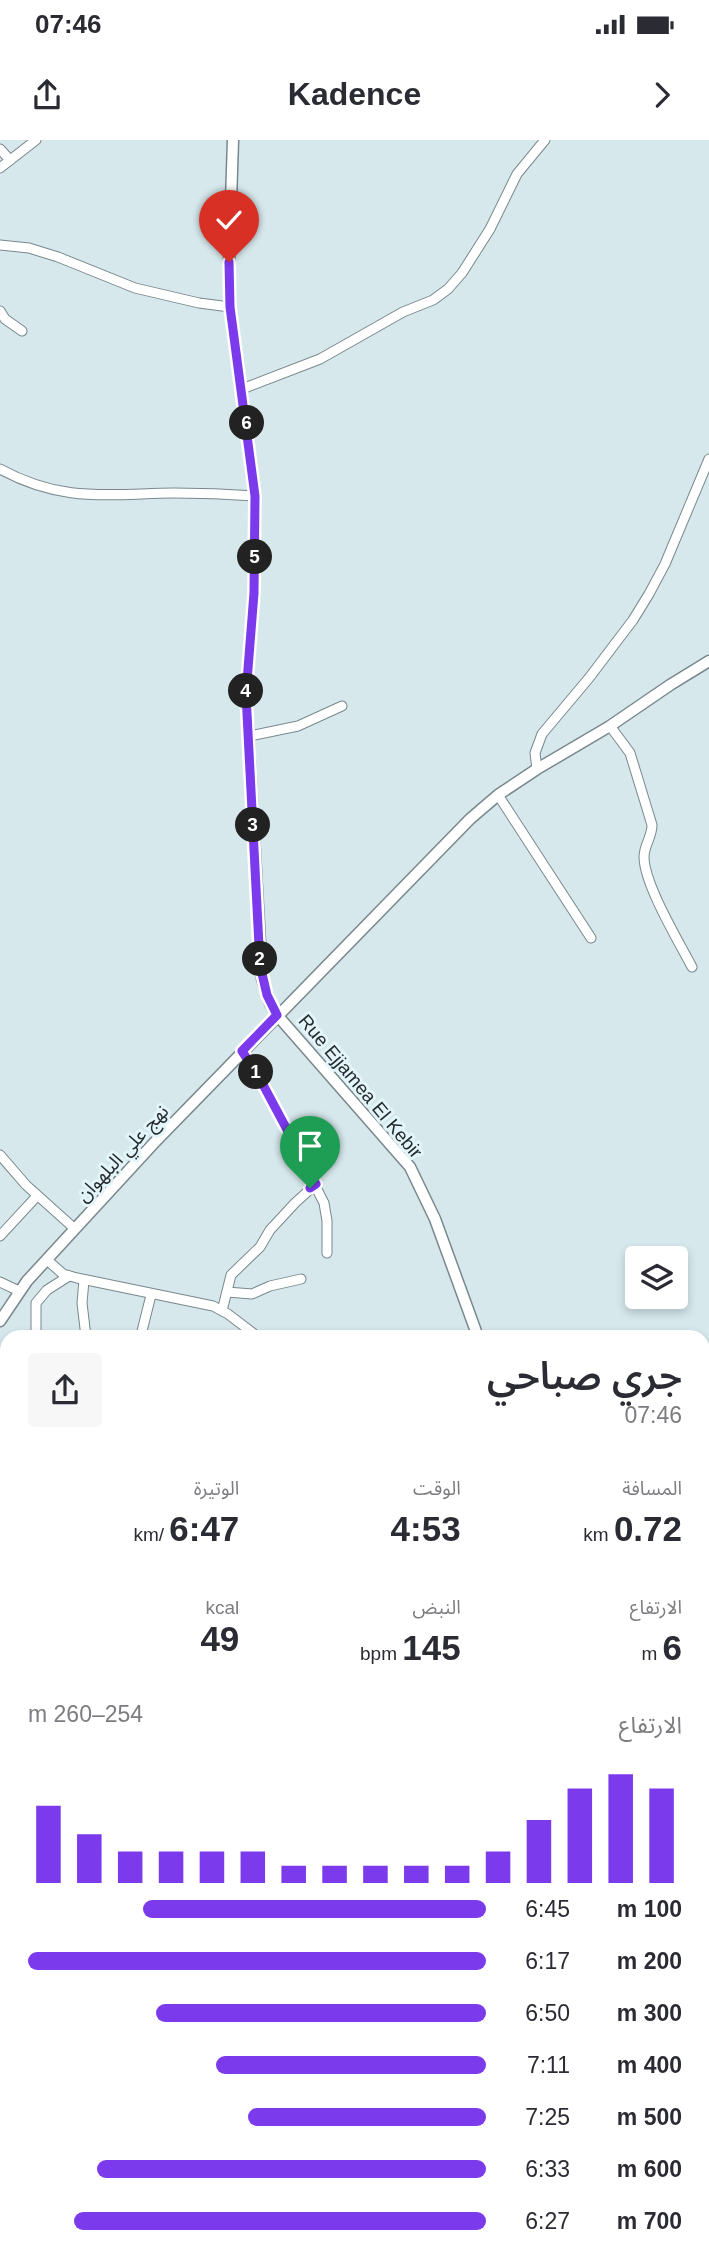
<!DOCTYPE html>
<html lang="ar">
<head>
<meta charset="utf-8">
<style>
  body { margin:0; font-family:Arial,"Noto Sans Arabic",sans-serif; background:#f7f7f7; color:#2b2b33; direction:rtl; height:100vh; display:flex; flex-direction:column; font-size:26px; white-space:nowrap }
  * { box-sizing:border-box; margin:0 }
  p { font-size:23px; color:#7c7c81 }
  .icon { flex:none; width:38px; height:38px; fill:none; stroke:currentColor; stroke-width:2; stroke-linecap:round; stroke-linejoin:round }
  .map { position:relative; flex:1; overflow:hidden; direction:ltr }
  .details { position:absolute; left:0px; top:1190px; width:710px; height:936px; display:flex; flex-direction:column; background:#fff; border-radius:21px 21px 0 0; box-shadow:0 4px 10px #0003; direction:rtl }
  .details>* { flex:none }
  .controls { position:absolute; left:625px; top:1106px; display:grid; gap:14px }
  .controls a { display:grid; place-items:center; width:63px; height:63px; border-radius:7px; background:#fff; box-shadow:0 4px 10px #0003; font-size:35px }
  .pin { position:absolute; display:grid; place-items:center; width:60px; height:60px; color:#fff; margin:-72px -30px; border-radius:50% 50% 50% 0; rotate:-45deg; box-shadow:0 0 7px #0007 }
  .pin .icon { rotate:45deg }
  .km { position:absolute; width:35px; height:35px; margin:-18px; border-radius:50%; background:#222; color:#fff; font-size:19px; line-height:35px; text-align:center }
  .round { display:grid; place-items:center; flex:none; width:74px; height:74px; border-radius:7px; background:#f7f7f7 }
  .headline { display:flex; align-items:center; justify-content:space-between; height:119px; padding:0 28px }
  h1 { font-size:38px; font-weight:600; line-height:52px }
  .metrics { display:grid; grid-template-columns:repeat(3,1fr); gap:10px; height:119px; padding:7px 28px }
  .metrics div { display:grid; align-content:center }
  .metrics b { font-size:35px; font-weight:600 }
  .metrics small { font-size:19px; font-weight:400 }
  .metrics p { font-size:19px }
  .chart { height:196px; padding:14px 28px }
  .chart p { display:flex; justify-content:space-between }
  .chart svg { width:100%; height:126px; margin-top:7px; stroke:#7c3aed; stroke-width:6 }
  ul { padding:0 28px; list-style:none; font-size:23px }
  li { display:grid; grid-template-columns:112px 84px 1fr; align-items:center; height:52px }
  li i { height:18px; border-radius:9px; background:#7c3aed }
  .status { display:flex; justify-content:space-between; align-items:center; height:49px; padding:0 35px; background:#fff; direction:ltr }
  .status svg { height:19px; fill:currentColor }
  header { display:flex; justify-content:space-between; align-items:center; height:91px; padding:0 28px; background:#fff; font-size:32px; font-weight:600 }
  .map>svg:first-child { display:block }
</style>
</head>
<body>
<div class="status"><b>07:46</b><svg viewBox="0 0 49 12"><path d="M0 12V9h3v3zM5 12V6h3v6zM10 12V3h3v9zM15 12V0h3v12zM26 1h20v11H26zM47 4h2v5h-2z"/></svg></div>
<header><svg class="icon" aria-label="forward" viewBox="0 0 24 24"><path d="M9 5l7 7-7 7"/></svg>Kadence<svg class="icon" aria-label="share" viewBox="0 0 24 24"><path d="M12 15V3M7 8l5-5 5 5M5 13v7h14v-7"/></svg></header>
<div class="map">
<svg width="709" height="2126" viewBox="0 0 709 2126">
  <rect width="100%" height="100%" fill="#d6e8ec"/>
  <polygon fill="#c3dee5" points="0,1399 7,1400 7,1435 0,1435"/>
  <g fill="#82dbf3">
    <polygon points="704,1414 709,1457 709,1528 704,1531"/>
    <polygon points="7,2059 7,2119 136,2119 135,2126 0,2126 0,2088"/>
  </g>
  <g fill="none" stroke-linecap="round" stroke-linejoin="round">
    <g stroke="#78888d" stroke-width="11">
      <g id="minor">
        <polyline points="0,9 10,20"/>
        <polyline points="0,28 36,0"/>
        <polyline points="0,105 29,108 58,117 135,148 199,163 230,167"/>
        <polyline points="0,171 5,179 22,191"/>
        <polyline points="242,249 320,219 403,172 433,160 448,149 462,133 490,89 517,34 545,0"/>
        <path d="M0 329C62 363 107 354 174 353 201 353 228 354 255 356"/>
        <path d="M610 586 630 613 652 685C652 697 644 705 644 717 644 744 679 802 692 827"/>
        <polyline points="250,596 298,586 342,566"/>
        <polyline points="537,629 535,613 542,594 589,538 633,480 649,454 665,424 709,319"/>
        <polyline points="498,655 591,798"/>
        <polyline points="242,911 260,938 324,1063 327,1081 327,1113"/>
        <polyline points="0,1015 26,1045 75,1089"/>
        <polyline points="0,1096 37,1056"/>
        <polyline points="47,1120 63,1134 77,1138 213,1166 228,1174 258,1197"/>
        <polyline points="84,1140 82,1163 86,1197"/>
        <polyline points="0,1142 19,1151"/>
        <polyline points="227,1152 252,1154 270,1146 301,1139"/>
        <polyline points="222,1171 231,1135 260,1107 270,1090 295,1063 316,1044"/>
        <polyline points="36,1197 36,1163 47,1150 69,1136"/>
        <polyline points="144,1197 142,1191 151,1155"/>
        <polyline points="0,1236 7,1235"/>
        <polyline points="0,1395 7,1396"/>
        <polyline points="0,1485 7,1484"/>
        <polyline points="704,1850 709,1847"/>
        <polyline points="0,2032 7,1986"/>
        <polyline points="159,2119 163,2126"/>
        <polyline points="191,2119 194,2126"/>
        <polyline points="509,2119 511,2126"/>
        <polyline points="576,2119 579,2126"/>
        <polyline points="677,2119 679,2126"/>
        <polyline points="441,2126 460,2119"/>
      </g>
    </g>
    <g stroke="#78888d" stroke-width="13">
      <g id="tertiary">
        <polyline points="233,0 229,122 230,167 255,356 254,453 246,554 262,838 270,863 277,875 410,1027 435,1079 478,1197"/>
        <polyline points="0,1181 27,1141 153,1004 470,679 498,655 537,629 610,586 670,545 709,521"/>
        <polyline points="704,1392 709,1389"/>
        <polyline points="0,1559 7,1597"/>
        <polyline points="0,1723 7,1714"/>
        <polyline points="0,1840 7,1834"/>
        <polyline points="385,2119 390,2126"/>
      </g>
    </g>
    <g stroke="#c2c4c4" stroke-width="17">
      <g id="primary">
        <polyline points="0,1644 7,1654"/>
        <polyline points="0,1681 7,1687"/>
        <polyline points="704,1728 709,1727"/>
        <polyline points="704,1750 709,1747"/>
        <polyline points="704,1878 709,1894"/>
      </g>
    </g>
    <use href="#minor" stroke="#fff" stroke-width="9"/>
    <use href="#tertiary" stroke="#fff" stroke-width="10"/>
    <use href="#primary" stroke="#91d7d6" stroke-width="14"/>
  </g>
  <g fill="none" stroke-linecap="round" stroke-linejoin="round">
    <g stroke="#fff" stroke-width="14">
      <polyline id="route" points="229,122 230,167 255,356 254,453 246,554 260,825 267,855 277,875 242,911 260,939 316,1044 310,1048"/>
    </g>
    <use href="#route" stroke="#7c3aed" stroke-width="9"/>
  </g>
  <g text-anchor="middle" stroke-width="6" stroke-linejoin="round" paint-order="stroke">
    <g font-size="19" fill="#252b2d" stroke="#e3f5fa">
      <text transform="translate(361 946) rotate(50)" y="7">Rue Ejjamea El Kebir</text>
      <text transform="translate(122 1013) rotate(-47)" y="7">نهج علي البلهوان</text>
    </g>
  </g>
</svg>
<div class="controls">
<a><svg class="icon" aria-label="layers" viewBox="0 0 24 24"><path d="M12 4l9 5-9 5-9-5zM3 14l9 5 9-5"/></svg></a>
</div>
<div class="pin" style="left:310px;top:1048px;background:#1e9e55"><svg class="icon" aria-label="arrive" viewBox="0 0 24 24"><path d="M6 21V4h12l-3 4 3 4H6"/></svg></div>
<div class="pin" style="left:229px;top:122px;background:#d93025"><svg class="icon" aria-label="check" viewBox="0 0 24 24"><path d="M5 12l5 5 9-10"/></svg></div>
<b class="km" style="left:256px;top:932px">1</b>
<b class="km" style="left:260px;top:819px">2</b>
<b class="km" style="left:253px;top:685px">3</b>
<b class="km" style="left:246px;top:551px">4</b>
<b class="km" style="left:255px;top:417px">5</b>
<b class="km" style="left:247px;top:283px">6</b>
<section class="details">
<div class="headline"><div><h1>جري صباحي</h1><p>07:46</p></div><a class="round"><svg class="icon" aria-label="share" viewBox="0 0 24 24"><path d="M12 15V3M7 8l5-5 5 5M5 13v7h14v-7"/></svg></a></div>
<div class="metrics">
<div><p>المسافة</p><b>0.72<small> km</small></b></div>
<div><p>الوقت</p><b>4:53</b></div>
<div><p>الوتيرة</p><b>6:47<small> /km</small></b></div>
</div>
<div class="metrics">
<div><p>الارتفاع</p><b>6<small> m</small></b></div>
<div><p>النبض</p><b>145<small> bpm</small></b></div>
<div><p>kcal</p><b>49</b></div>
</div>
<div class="chart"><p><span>الارتفاع</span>254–260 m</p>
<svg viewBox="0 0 160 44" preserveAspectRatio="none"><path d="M5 44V17M15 44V27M25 44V33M35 44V33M45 44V33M55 44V33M65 44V38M75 44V38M85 44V38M95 44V38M105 44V38M115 44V33M125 44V22M135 44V11M145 44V6M155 44V11"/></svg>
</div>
<ul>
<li><b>100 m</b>6:45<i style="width:75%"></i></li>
<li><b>200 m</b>6:17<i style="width:100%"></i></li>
<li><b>300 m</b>6:50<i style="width:72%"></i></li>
<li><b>400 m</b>7:11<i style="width:59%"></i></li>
<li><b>500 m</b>7:25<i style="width:52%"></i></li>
<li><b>600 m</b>6:33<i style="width:85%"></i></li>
<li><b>700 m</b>6:27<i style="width:90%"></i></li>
</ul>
</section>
</div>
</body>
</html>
